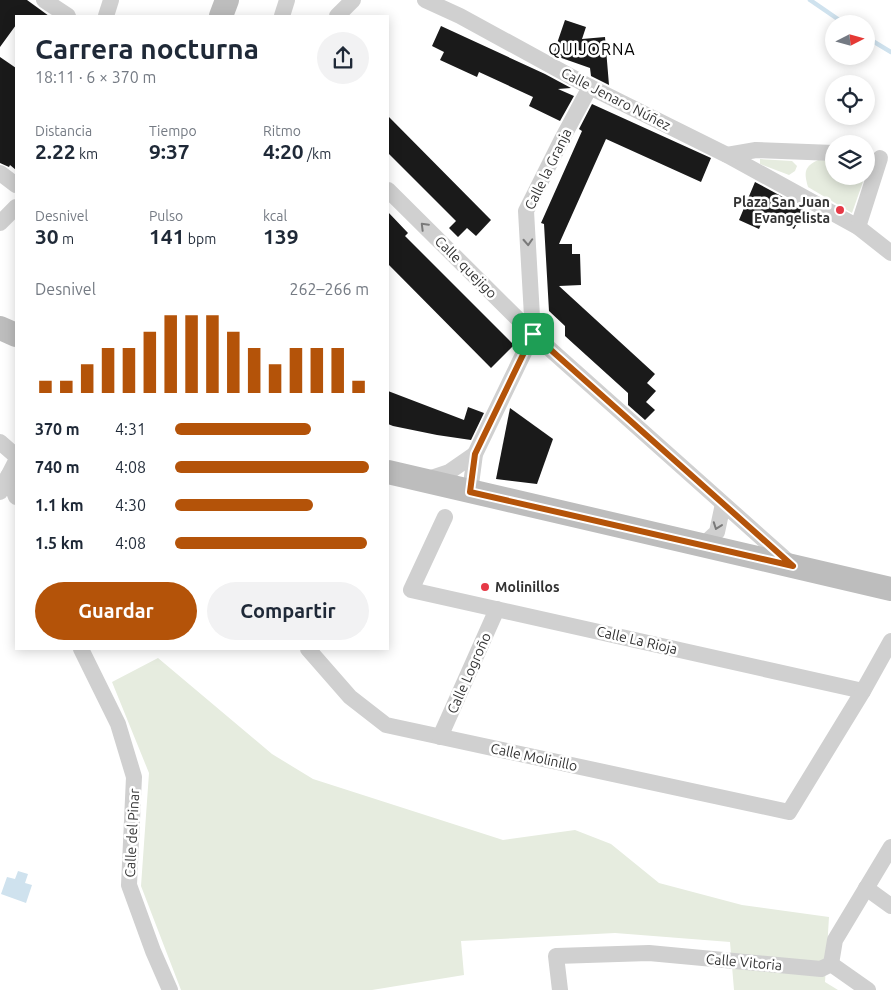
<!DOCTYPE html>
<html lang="es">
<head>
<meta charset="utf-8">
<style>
  body { margin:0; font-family:Ubuntu,sans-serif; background:#f2f2f3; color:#1f2937; height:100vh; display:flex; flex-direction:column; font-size:19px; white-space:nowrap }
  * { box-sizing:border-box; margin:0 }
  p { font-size:16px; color:#747a83 }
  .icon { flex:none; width:28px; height:28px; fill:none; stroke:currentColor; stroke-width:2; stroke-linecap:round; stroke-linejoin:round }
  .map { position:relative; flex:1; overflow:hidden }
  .sheet { position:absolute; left:15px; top:15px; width:374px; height:635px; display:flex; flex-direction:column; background:#fff; border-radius:0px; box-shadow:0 2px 12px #0003 }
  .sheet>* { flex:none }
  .needle { width:32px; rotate:84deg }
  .tools { position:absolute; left:825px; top:15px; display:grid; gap:10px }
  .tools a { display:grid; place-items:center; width:50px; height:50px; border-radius:50%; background:#fff; box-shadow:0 2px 12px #0003; font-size:25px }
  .pin { position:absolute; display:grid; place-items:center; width:42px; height:42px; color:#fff; margin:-21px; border-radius:10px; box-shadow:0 2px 8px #0006 }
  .round { display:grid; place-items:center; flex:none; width:52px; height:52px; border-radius:26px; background:#f2f2f3 }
  .head { display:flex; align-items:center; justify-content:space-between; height:85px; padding:0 20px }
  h1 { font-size:28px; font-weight:600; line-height:38px }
  .metrics { display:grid; grid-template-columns:repeat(3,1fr); gap:8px; height:85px; padding:5px 20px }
  .metrics div { display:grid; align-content:center }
  .metrics b { font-size:21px; font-weight:600 }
  .metrics small { font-size:14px; font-weight:400 }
  .metrics p { font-size:14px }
  .chart { height:140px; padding:10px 20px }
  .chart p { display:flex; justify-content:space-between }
  .chart svg { width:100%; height:90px; margin-top:5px; stroke:#b45309; stroke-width:6 }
  .button { display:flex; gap:10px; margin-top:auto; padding:10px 20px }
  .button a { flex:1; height:58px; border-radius:30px; background:#b45309; color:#fff; font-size:20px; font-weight:600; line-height:58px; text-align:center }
  .button a+a { background:#f2f2f3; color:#1f2937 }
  ul { padding:0 20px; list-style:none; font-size:16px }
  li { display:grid; grid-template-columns:80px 60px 1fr; align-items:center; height:38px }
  li i { height:12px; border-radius:6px; background:#b45309 }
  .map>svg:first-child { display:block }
</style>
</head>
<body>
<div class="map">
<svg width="891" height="990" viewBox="0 0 891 990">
  <rect width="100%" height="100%" fill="#fff"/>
  <g fill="#e6ecdf">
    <polygon points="760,159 792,161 797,166 795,171 789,175 760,164"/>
    <path d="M818 160H834V176H865L852 213 808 187C804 172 804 167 818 160Z"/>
    <polygon points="158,658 272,754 313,779 503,840 575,830 611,844 659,883 742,905 829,917 825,982 838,990 734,990 730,942 615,933 461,941 464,975 372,990 181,990 141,886 149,773 112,682"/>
  </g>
  <polygon fill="#cfe2ee" points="18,871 28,874 25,883 32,885 26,903 1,894 7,877 15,879"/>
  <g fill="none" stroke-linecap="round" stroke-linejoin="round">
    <g stroke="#cfe2ee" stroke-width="4.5">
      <polyline points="810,0 845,24"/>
      <polyline points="866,37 891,52"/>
    </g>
  </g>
  <g fill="#1a1a1a">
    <polygon points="0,0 27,0 49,16 16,16 16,25 0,47"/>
    <polygon points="565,20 586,27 582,39 605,37 609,85 591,76 590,68 553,55"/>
    <polygon points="441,26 545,74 571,88 558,89 574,96 560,121 529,106 533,97 479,72 477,77 440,60 444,52 432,46"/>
    <polygon points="0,57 16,68 16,170 10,165 9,167 0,163"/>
    <polygon points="592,104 711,158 701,182 606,139 559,244 572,244 572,254 580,254 581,285 559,286 655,374 647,383 656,391 646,402 655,410 645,420 628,405 628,393 565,336 565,326 549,311 544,224 541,223 582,131 579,129"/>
    <polygon points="388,116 491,220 476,236 467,228 458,237 449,228 456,221 388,153"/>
    <polygon points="755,182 805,209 794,229 766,213 759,229 739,220"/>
    <polygon points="388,212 408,233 405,236 514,345 491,368 388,264"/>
    <polygon points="388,391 464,420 468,407 484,413 471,440 437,435 393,426 388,424"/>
    <polygon points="510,408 553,439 537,484 496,479"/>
  </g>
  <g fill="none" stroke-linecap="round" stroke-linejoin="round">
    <g stroke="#d0d0d0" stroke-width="16">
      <polyline points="44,0 68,16"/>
      <polyline points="425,0 460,16 590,87 727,155 858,227 891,253"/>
      <polyline points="106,16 111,0"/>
      <polyline points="282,16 287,0"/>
      <polyline points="337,16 353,0"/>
      <polyline points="727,155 756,150 834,153"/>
      <polyline points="0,173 16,185"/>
      <polyline points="388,190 533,334 791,564"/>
      <polyline points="0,223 16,207"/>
      <polyline points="858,227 880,158"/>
      <polyline points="0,442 16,456"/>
      <polyline points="8,476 16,497"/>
      <polyline points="425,480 449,472 475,454"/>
      <polyline points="0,492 16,461"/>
      <polyline points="470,492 475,454 533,334 526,211 561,141 590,87"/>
      <polyline points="445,517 411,590 863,691"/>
      <polyline points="703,545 717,532 723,504"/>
      <polyline points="81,649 118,724 134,777 129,885 153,951 170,990"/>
      <polyline points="308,649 350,697 386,725 789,812 863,691 891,641"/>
      <polyline points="440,737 497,609"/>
      <polyline points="866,888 891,906"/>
      <polyline points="831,964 868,990"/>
      <polyline points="560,990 556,956 649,953 821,969 831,964 835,940 891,847"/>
    </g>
    <g stroke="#bdbdbd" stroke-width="24">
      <polyline points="221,16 227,0"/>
      <polyline points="0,328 16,335"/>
      <polyline points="388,472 891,589"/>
    </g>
  </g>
  <defs><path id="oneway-chevron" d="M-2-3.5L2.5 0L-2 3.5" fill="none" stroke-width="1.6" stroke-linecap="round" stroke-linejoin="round" transform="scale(1.25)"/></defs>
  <g stroke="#7a7a7a">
    <use href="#oneway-chevron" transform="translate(424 226) rotate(-135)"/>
    <use href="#oneway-chevron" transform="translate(528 242) rotate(87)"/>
    <use href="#oneway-chevron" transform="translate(717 526) rotate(110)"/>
  </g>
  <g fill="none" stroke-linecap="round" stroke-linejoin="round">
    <g stroke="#fff" stroke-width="10">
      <polygon id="route" points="533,334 793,566 470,492 475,454"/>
    </g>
    <use href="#route" stroke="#b45309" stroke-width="6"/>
  </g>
  <g fill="#e63946" stroke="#fff" stroke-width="2">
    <circle cx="840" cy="210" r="5"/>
    <circle cx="485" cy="587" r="5"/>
  </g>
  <g text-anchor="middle" stroke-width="5" stroke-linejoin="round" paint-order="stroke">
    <g font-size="14" fill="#333" stroke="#fff">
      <text transform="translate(616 99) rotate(27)" y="5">Calle Jenaro Núñez</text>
      <text transform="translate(548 169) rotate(-64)" y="5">Calle la Granja</text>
      <text transform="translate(466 267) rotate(45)" y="5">Calle quejigo</text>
      <text transform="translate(637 640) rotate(13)" y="5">Calle La Rioja</text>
      <text transform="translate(469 673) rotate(-66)" y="5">Calle Logroño</text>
      <text transform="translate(534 757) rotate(12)" y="5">Calle Molinillo</text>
      <text transform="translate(132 833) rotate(-87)" y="5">Calle del Pinar</text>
      <text transform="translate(744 962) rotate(5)" y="5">Calle Vitoria</text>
    </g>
    <g font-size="14" font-weight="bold" fill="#333" stroke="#fff" text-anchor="end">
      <text x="830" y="207">Plaza San Juan<tspan x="830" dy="16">Evangelista</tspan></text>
      <text x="495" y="592" text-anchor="start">Molinillos</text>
    </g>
    <g font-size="16" letter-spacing="1" fill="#000" stroke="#fff">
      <text x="592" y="55">QUIJORNA</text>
    </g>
  </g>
</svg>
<div class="tools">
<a><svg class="needle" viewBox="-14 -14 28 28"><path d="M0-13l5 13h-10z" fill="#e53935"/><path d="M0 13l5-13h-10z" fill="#747a83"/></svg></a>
<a><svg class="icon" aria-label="locate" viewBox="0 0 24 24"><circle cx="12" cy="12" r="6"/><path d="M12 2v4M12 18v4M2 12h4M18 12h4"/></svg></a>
<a><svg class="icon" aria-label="layers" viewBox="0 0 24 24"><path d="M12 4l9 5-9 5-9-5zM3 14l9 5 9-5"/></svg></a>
</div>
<div class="pin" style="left:533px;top:334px;background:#1e9e55"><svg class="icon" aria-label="arrive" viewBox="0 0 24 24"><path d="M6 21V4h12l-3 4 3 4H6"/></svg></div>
<section class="sheet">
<div class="head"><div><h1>Carrera nocturna</h1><p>18:11 · 6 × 370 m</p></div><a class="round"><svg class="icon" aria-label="share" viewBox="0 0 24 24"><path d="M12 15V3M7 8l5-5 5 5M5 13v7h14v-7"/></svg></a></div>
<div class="metrics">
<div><p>Distancia</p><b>2.22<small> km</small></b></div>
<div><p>Tiempo</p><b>9:37</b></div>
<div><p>Ritmo</p><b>4:20<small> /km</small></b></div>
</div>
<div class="metrics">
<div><p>Desnivel</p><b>30<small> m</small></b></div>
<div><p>Pulso</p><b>141<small> bpm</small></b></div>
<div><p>kcal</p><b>139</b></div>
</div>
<div class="chart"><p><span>Desnivel</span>262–266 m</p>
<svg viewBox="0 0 160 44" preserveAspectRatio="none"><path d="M5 44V38M15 44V38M25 44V30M35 44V22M45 44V22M55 44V14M65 44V6M75 44V6M85 44V6M95 44V14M105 44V22M115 44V30M125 44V22M135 44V22M145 44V22M155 44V38"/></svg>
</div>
<ul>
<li><b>370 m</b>4:31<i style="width:70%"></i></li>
<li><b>740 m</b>4:08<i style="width:100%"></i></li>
<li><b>1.1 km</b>4:30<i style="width:71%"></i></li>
<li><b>1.5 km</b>4:08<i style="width:99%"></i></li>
</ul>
<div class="button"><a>Guardar</a><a>Compartir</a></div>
</section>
</div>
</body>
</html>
